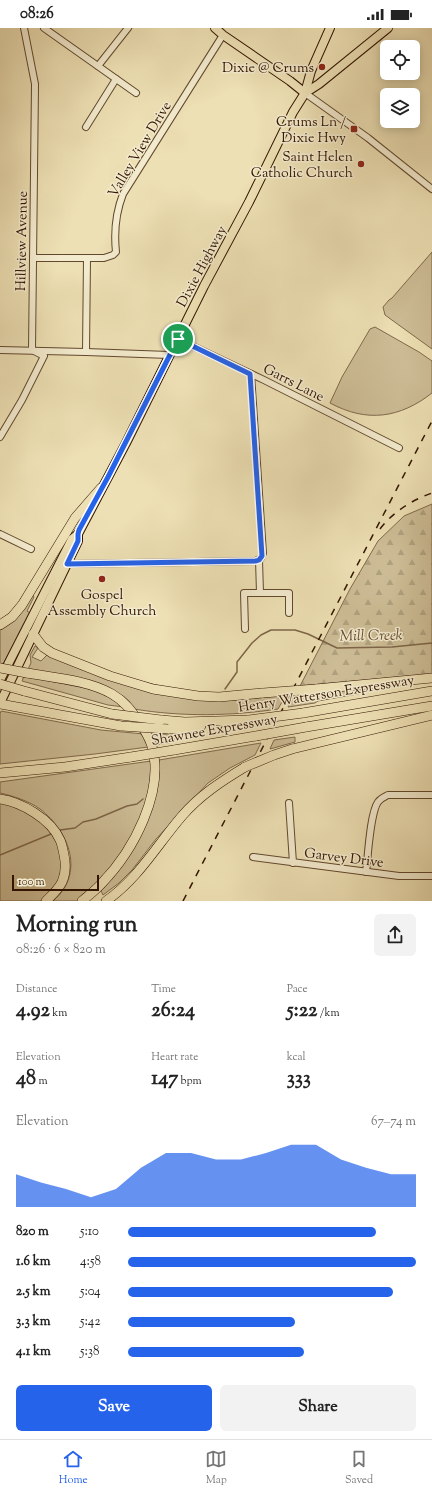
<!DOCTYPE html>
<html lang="en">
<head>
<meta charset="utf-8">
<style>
  body { margin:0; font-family:"Sorts Mill Goudy",serif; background:#f2f2f2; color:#222; height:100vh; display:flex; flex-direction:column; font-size:15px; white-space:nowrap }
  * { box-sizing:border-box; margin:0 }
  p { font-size:13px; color:#767676 }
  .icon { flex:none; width:22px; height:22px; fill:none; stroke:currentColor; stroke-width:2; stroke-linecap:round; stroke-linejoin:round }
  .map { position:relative; height:873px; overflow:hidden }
  .side { display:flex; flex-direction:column; background:#fff; flex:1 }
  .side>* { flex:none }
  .buttons { position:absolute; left:380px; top:12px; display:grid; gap:8px }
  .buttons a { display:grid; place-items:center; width:40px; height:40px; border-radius:6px; background:#fff; box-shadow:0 2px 10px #0003; font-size:20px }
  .scale { position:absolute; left:12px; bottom:10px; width:87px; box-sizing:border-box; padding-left:4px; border:2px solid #331502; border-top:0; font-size:11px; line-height:14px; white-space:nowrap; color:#331502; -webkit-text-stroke:3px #f3ebce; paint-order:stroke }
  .pin { position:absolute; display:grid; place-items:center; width:34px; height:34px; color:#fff; margin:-17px; border:2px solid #fff; border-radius:50%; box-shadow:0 1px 4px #0007 }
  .round { display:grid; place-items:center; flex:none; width:42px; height:42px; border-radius:6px; background:#f2f2f2 }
  .headline { display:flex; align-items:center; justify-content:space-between; height:68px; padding:0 16px }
  h1 { font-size:22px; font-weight:800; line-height:30px }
  .metrics { display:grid; grid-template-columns:repeat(3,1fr); gap:6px; height:68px; padding:4px 16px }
  .metrics div { display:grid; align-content:center }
  .metrics b { font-size:20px; font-weight:800 }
  .metrics small { font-size:11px; font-weight:400 }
  .metrics p { font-size:11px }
  .chart { height:112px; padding:8px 16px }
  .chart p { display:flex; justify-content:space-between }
  .chart svg { width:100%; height:72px; margin-top:4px; fill:#2563eb; opacity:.7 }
  .primary-button { display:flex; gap:8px; margin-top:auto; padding:8px 16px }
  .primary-button a { flex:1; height:46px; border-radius:6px; background:#2563eb; color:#fff; font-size:16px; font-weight:800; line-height:46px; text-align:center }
  .primary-button a+a { background:#f2f2f2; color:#222 }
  ul { padding:0 16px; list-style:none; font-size:13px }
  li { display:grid; grid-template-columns:64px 48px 1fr; align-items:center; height:30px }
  li i { height:10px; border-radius:5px; background:#2563eb }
  .status { display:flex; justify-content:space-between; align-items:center; height:28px; padding:0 20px; background:#fff; direction:ltr }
  .status svg { height:11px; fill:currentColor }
  .menu { display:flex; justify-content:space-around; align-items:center; height:56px; border-top:1px solid #e0e0e0; background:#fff; font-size:11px; color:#767676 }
  .menu a { display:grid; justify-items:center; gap:2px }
  .menu .current { color:#2563eb }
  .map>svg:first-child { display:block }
</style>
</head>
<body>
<div class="status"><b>08:26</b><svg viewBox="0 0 49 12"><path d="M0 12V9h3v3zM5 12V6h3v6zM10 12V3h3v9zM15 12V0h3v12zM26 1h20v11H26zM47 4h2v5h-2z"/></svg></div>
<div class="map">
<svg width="432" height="873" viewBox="0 0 432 873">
  <defs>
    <pattern id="forest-firs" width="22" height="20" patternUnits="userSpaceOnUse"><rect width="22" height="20" fill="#cdbd96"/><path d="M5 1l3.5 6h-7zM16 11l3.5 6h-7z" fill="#b0a280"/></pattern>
  </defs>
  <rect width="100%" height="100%" fill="#ede0b4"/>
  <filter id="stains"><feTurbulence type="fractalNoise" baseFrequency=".005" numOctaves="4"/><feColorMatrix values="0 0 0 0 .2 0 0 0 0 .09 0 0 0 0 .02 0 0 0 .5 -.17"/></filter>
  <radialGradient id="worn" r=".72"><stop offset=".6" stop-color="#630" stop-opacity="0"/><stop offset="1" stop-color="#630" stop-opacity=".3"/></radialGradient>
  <g fill="#cdbd96" stroke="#80694c">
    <polygon points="432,224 432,321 385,287 383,279 389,272 392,270"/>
    <path d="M375 299 419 324 432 333V365C400 390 367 395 330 375L342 349 370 301Z"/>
    <polygon points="33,567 34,569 27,583 30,585 6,631 3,636 0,635 0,599"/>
    <path d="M35 618 38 620 32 629 41 633 47 627 68 635 216 672H238L286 667 278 681C232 688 181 689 134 681L129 673 123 668 28 641 31 635 30 627Z"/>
    <polygon points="24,648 95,662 108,669 124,679 108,677 22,653"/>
    <polygon points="349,662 369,663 363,665 318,673 315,675 288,679 295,666"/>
    <polygon points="1,683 101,702 144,706 148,719 95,726 0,736 0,686"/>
    <polygon points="152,706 177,706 174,714 156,717"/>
    <polygon points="295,709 295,714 270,721 274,712"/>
    <path d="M261 715 255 727 230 740 208 755 156 811 132 842 119 855 103 867 101 863C132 830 162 779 159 732Z"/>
    <path d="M151 733 150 758 144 780 134 804 112 839 88 864 77 873H53C85 846 70 804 40 781 29 773 13 768 0 765V754Z"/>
    <path d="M0 774C36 781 75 816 57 855 54 861 47 871 40 873 33 873 9 873 0 873Z"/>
  </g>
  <polygon fill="url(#forest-firs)" stroke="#80694c" points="432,476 432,646 300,658 350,561 378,513 404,488"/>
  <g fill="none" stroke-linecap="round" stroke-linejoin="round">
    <g stroke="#7d6548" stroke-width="1.5">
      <polyline points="225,661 237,644 237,634 252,615 261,607 271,602 295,602 308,606 337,620 392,619 432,615"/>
      <polyline points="60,802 75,800 83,794 96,791 127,778 137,776 143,771"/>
      <polyline points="0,827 51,806"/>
    </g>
    <g stroke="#62482e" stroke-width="8">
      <g id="minor">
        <polyline points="44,0 136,65"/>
        <polyline points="98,38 128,0"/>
        <polyline points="305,65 368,110 432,161"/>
        <polyline points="86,99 116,51"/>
        <path d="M33 230H104L113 227 116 224C114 205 116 184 123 166L223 7"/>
        <polyline points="178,311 264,352 399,420"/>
        <polyline points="0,322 86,324 169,327"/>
        <polyline points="86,324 87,230"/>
        <polyline points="0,409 22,372 44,328 32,322 35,56 24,0"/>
        <polyline points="0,506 31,521"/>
        <polyline points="67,536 256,533 261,530 263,525 251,346"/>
        <polyline points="260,565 289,565 289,585"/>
        <polyline points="245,601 244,565 260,565 259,532"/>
        <polyline points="289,775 293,835"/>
        <polyline points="253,829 399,848 432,848"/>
        <path d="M366 844C368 829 370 785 378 774 381 770 384 769 388 767H432"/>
      </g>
    </g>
    <g stroke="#331502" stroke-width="10">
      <g id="major">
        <polyline points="215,0 223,7 290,53 305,65"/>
        <polyline points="305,65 319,56 388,0"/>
        <polyline points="0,652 72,511 78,506 126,415 204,258 249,174 293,84 305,65 311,43 330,0"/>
        <polyline points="0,675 78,513 78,506"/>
      </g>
    </g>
    <g stroke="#331502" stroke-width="10">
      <g id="highway">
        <polyline points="0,597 12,589 22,577 75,490 101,460"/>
        <polyline points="33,606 43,619 52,625 110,648 153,661 198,668 219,669 263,665"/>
        <path d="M27 645C55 650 87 652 112 666 124 673 131 682 139 694 144 701 149 709 152 718 165 764 133 823 102 855 96 862 89 867 82 873"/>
        <polyline points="316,661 432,650"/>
        <polyline points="24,663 112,686"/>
        <polyline points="0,676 121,698"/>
        <polyline points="303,685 432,663"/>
        <polyline points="161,692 185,694 249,692"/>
        <polyline points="306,699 432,678"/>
        <polyline points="168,701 186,701 201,698"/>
        <polyline points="292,721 432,687"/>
        <polyline points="174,722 256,708"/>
        <polyline points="0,745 65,739 131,729"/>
        <path d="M0 771C21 774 51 791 60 812 62 816 63 822 64 827 66 836 66 845 62 854 58 862 52 867 46 873"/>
        <path d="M106 873C138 851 157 817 182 788 200 767 222 753 245 739"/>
      </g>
    </g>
    <use href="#minor" stroke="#f3ebce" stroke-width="6"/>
    <use href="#major" stroke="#ede0b4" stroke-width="8"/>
    <use href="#highway" stroke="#ede0b4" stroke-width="9"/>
    <g stroke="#331502" stroke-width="1.5" stroke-dasharray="7 7" stroke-linecap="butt">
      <path d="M380 501C393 484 412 472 432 465"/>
      <polyline points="183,873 432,393"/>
    </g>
    <g stroke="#331502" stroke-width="10" stroke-linecap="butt">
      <g id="highway-bridge">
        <polyline points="0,640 27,645"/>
        <polyline points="0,656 24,663"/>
        <polyline points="263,665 316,661"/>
        <polyline points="112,686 161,692"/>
        <polyline points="249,692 303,685"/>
        <polyline points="121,698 168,701"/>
        <polyline points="256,708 306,699"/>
        <polyline points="131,729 174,722"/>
        <polyline points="245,739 274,727 292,721"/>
      </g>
    </g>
    <use href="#highway-bridge" stroke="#ede0b4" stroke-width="9"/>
  </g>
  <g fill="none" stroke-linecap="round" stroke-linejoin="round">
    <g stroke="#fff" stroke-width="8">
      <polygon id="route" points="178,311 250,346 262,528 259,532 256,533 67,536 78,513 78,506 79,502 108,449"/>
    </g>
    <use href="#route" stroke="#2563eb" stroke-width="5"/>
  </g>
  <g fill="#8f2418" stroke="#f3ebce" stroke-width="1.5">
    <circle cx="322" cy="39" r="4"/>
    <rect x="350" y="97" width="8" height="8" rx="2"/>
    <circle cx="361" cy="136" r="4"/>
    <circle cx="102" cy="551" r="4"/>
  </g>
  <g text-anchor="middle" stroke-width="3" stroke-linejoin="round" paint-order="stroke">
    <g font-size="14" fill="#331502" stroke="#f3ebce" text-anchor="end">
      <text x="314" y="44">Dixie @ Crums</text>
      <text x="346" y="98">Crums Ln /<tspan x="346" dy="16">Dixie Hwy</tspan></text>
      <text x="353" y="133">Saint Helen<tspan x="353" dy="16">Catholic Church</tspan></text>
      <text x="102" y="571" text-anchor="middle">Gospel<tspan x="102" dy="16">Assembly Church</tspan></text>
    </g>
    <g font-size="14" fill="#331502" stroke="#f3ebce">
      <text transform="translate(139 121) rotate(-59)" y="5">Valley View Drive</text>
      <text transform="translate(21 213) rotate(-89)" y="5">Hillview Avenue</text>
      <text transform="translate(201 238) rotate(-62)" y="5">Dixie Highway</text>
      <text transform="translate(294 354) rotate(27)" y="5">Garrs Lane</text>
      <text transform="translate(326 665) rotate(-9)" y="5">Henry Watterson Expressway</text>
      <text transform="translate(214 701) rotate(-10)" y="5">Shawnee Expressway</text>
      <text transform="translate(344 829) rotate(7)" y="5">Garvey Drive</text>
    </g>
    <g font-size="15" font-style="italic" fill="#644b31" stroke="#f3ebce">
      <text transform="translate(371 607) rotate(-1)" y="5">Mill Creek</text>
    </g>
  </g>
  <rect width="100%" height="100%" filter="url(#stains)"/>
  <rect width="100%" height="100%" fill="url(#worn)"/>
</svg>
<div class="buttons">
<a><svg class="icon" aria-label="locate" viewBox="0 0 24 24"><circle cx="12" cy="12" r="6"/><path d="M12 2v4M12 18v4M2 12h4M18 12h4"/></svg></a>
<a><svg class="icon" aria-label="layers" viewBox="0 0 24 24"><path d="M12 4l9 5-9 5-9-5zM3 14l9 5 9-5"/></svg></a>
</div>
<div class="scale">100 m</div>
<div class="pin" style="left:178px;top:311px;background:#1e9e55"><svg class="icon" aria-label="arrive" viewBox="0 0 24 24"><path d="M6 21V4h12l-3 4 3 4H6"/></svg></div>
</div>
<section class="side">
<div class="headline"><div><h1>Morning run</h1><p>08:26 · 6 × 820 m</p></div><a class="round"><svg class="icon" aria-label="share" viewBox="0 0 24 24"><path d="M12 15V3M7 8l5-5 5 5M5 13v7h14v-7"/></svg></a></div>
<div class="metrics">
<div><p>Distance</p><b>4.92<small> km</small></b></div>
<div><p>Time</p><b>26:24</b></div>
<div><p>Pace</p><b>5:22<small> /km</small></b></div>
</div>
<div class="metrics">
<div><p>Elevation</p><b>48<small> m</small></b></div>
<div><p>Heart rate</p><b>147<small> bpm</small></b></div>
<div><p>kcal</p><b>333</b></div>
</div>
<div class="chart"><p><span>Elevation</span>67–74 m</p>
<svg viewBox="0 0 160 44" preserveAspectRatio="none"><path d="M0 44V24L10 29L20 33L30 38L40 33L50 20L60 11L70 11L80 15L90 15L100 11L110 6L120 6L130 15L140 20L150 24L160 24V44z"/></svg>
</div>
<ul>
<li><b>820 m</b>5:10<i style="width:86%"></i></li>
<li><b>1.6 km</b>4:58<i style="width:100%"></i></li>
<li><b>2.5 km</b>5:04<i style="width:92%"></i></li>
<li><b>3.3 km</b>5:42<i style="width:58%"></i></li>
<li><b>4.1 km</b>5:38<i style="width:61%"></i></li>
</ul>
<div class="primary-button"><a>Save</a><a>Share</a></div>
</section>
<nav class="menu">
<a class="current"><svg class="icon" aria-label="home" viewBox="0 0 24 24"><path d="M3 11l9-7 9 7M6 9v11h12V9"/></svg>Home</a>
<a><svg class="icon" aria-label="map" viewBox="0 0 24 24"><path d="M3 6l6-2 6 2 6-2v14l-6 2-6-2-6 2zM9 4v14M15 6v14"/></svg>Map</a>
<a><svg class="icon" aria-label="saved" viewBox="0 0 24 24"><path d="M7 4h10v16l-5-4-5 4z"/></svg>Saved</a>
</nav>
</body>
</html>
